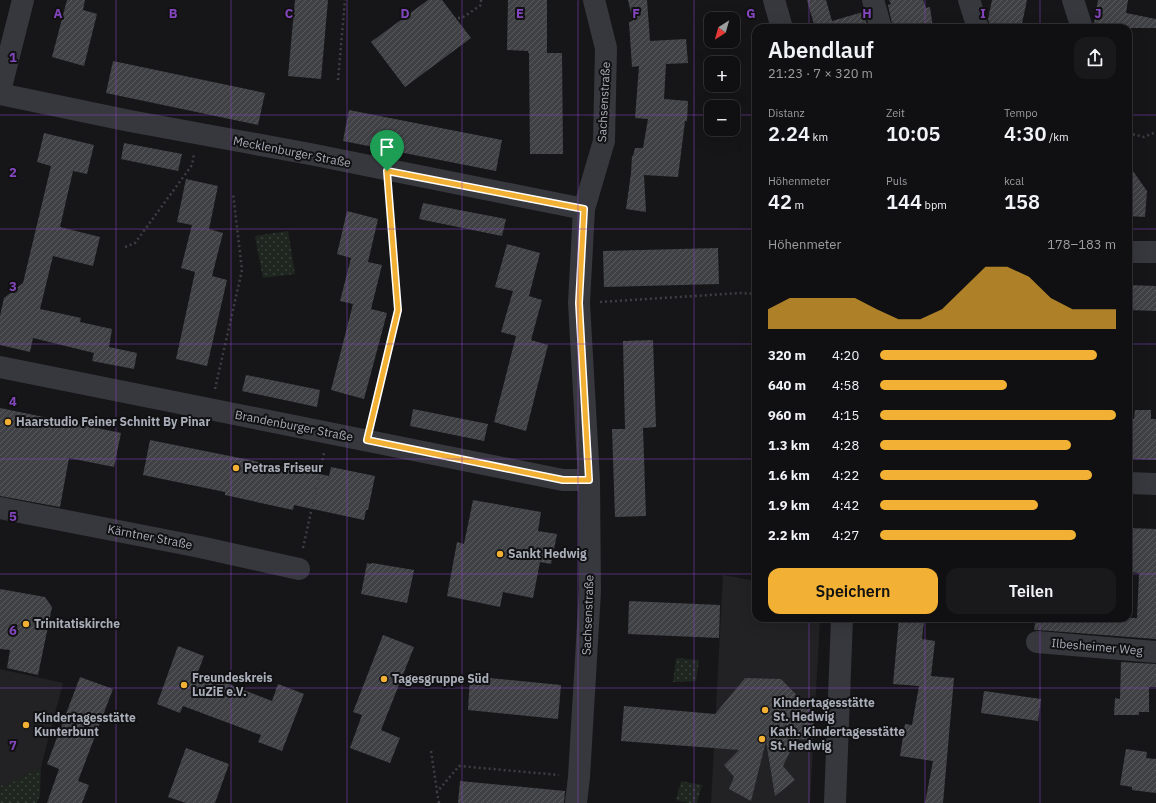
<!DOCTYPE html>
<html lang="de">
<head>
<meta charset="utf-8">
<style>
  body { margin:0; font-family:"IBM Plex Sans",sans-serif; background:#19191b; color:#f1f3f6; height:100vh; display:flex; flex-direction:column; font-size:15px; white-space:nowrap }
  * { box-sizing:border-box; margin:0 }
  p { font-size:13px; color:#9c9d9f }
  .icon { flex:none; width:22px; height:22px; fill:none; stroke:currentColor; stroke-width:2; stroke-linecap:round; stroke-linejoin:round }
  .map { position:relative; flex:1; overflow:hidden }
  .sheet { position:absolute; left:752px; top:24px; width:380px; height:598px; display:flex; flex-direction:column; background:#101012; border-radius:12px; box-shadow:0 4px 16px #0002,0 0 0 1px #303032 }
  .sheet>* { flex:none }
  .needle { width:26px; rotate:217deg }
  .buttons { position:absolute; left:704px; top:12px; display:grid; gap:8px }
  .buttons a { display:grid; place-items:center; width:36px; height:36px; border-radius:8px; background:#101012; box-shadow:0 4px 16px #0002,0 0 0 1px #303032; font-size:20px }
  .pin { position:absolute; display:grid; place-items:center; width:34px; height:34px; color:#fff; margin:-41px -17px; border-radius:50% 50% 50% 0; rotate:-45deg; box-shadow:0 0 4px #0007 }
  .pin .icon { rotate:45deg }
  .round { display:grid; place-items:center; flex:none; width:42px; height:42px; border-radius:12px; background:#19191b }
  .summary { display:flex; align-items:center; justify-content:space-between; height:68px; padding:0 16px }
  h1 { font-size:22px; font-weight:600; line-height:30px }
  .stats { display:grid; grid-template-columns:repeat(3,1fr); gap:6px; height:68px; padding:4px 16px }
  .stats div { display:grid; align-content:center }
  .stats b { font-size:20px; font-weight:600 }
  .stats small { font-size:11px; font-weight:400 }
  .stats p { font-size:11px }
  .chart { height:112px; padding:8px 16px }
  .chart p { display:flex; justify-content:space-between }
  .chart svg { width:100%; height:72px; margin-top:4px; fill:#f2b134; opacity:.7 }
  .primary-button { display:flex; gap:8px; margin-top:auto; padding:8px 16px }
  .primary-button a { flex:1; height:46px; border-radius:12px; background:#f2b134; color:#111; font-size:16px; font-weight:600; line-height:46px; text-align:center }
  .primary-button a+a { background:#19191b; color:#f1f3f6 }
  ul { padding:0 16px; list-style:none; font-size:13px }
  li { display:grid; grid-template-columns:64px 48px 1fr; align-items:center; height:30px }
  li i { height:10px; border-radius:5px; background:#f2b134 }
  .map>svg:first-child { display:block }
</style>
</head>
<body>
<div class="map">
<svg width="1156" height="803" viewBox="0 0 1156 803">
  <defs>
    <pattern id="park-dots" width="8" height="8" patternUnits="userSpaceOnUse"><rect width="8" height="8" fill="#1e261f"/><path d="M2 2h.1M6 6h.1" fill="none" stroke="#3c433d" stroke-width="1.8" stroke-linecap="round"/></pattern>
    <pattern id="building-hatch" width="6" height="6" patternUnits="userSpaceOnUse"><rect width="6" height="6" fill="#404145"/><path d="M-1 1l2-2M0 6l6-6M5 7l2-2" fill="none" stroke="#595a5e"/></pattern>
  </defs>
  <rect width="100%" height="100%" fill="#161618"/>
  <g fill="#222225">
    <polygon points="723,575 756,581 756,618 820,618 810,803 711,803"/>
    <polygon points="0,669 63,683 41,767 5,786 0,785"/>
  </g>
  <g fill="url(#park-dots)">
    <polygon points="288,231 295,274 263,278 255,236"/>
    <polygon points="676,658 699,660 696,681 673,682"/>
    <polygon points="41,767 40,795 37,803 0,803 0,785 5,786"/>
    <polygon points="681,781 702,785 697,803 689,803 676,800"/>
  </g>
  <g fill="url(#building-hatch)">
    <polygon points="67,0 85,0 83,10 97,14 84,66 52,57"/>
    <polygon points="295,0 328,0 321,79 288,76"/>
    <polygon points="428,0 442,0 471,38 405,87 371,42"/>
    <polygon points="508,0 547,0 547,53 562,53 563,154 530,154 529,53 528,53 528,51 507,50"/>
    <polygon points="628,0 647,0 650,41 686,39 688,63 666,64 664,99 688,101 687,121 685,121 678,177 644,175 646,212 626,209 631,173 632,156 633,156 635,148 643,148 648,119 635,118 639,66 632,67 629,22 633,21"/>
    <polygon points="807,0 826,0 832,21 863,12 868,28 815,28"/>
    <polygon points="889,0 923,0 926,8 930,7 933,28 893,28 888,5 891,4"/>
    <polygon points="992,0 1027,0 1021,28 994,28 995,26 990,25 988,19"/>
    <polygon points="1098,0 1128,0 1126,13 1156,19 1156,28 1094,28 1094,23"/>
    <polygon points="113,61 265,93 258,125 106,93"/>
    <polygon points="349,110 502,140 496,171 343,141"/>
    <polygon points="44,133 94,145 87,174 73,171 60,227 100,237 93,266 53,256 40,309 81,318 80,322 112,329 109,347 137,353 134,369 92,361 94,353 33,338 30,352 0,345 0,316 4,298 23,283 51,166 37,162"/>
    <polygon points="124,143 182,154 178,171 121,159"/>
    <polygon points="1128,164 1147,191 1145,217 1128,216"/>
    <polygon points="186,179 218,186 209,229 223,233 212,276 227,280 207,366 176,359 195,272 181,268 192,225 177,222"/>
    <polygon points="423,203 506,219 502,236 419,219"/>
    <polygon points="347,211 378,219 368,262 382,265 371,309 387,313 364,399 331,390 353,304 340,301 351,258 337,254"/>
    <polygon points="507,244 540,253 529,296 542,300 531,340 548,345 526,431 494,422 516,336 501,332 513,291 495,287"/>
    <polygon points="718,248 719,284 604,287 603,251"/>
    <polygon points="1128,285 1156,286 1156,311 1128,310"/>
    <polygon points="653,340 656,427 643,428 646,516 615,517 612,429 625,429 623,341"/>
    <polygon points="246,375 320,390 317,407 242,391"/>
    <polygon points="0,408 121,433 114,467 69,458 60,507 0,496"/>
    <polygon points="413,409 488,424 484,441 410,426"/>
    <polygon points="1135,410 1151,410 1151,419 1156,419 1156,460 1128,459 1128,419 1134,419"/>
    <polygon points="150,440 329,476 331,467 375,476 368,510 366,510 364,520 294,505 293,510 225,495 225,492 143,475"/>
    <polygon points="473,500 541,512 538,531 557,534 551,564 540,562 533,598 503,592 500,607 447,596 457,542 464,544"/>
    <polygon points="1128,528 1156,529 1156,639 1038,630 1034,630 1036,618 1137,618 1139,573 1128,572"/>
    <polygon points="367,563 371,564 372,563 414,570 407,603 361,594"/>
    <polygon points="0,589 45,597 52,607 38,675 7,668 10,650 0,649"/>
    <polygon points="629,601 720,605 719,638 628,634"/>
    <polygon points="899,619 924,621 922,639 935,641 931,676 954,678 943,803 925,803 933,761 900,756 905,724 912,725 919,686 893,684"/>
    <polygon points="383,635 414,647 381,730 400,738 390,763 350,748 362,715 353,712"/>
    <polygon points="178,646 204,656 198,672 272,701 278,684 304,694 282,751 258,742 261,735 183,706 180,713 157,704"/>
    <polygon points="1121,662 1156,664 1156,687 1149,687 1149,712 1139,712 1139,715 1114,715 1115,698 1120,699"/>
    <polygon points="470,676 561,685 558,719 468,710"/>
    <polygon points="80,677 113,689 78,781 89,785 82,803 47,803 59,769 47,764"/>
    <polygon points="745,678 781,679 814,713 812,740 796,739 783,766 795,780 775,796 766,741 751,801 729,789 734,777 724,765 739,750 621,741 624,706 715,714"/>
    <polygon points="984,691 1041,699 1038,721 981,713"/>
    <polygon points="186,748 229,764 215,803 186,803 168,797"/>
    <polygon points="1126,749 1147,752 1146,758 1156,759 1156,793 1132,790 1132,787 1120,785"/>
    <polygon points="460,781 565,791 564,803 458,803"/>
  </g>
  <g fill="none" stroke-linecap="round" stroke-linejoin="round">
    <g stroke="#3d3f44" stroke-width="2.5" stroke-dasharray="2 3" stroke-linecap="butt">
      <polyline points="453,18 462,18 481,5 481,0"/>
      <polyline points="338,80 345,0"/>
      <polyline points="1128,133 1144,137 1156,132"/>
      <polyline points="125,247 135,243 192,165 194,154"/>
      <polyline points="600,302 741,293 756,294"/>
      <polyline points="215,389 242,270 233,193"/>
      <polyline points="372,421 398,310 389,191"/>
      <polyline points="303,548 324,453"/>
      <polyline points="431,751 437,791"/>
      <polyline points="439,803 437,792 459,766 559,775"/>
    </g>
    <g stroke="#37383d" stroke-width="22">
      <polyline points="774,0 782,28"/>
      <polyline points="873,0 881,28"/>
      <polyline points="969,0 978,28"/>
      <polyline points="1073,0 1082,28"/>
      <polyline points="0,91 23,0"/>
      <polyline points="0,94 130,121 310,154 584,209"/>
      <polyline points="1128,252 1156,252"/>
      <polyline points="0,367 563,480 589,480"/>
      <polyline points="1128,483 1156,484"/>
      <polyline points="0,508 200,547 299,569"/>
      <polyline points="1037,642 1156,652"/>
      <polyline points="576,803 579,777 590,591 589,480 579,303 584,209 604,141 606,48 594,0"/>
      <polyline points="835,803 842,618"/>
    </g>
  </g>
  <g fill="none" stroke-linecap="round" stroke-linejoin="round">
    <g stroke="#fff" stroke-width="8">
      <polygon id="route" points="387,171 584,209 579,303 589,480 563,480 367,440 398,310"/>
    </g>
    <use href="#route" stroke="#f2b134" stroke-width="5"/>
  </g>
  <path fill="none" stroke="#8446be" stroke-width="1" stroke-opacity="0.55" d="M116 0V803M231 0V803M347 0V803M462 0V803M578 0V803M694 0V803M809 0V28M925 0V28M1040 0V28M0 115H711M733 115H756M1128 115H1156M0 229H756M1128 229H1156M0 344H756M1128 344H1156M0 459H756M1128 459H1156M0 574H756M1128 574H1156M809 618V803M925 618V803M1040 618V803M0 688H1156"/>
  <g fill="#f2b134" stroke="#111113" stroke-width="1.5">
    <circle cx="8" cy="422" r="4"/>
    <circle cx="236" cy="468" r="4"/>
    <circle cx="500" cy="554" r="4"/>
    <circle cx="26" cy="624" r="4"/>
    <circle cx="384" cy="679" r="4"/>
    <circle cx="184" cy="685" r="4"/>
    <circle cx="765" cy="710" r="4"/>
    <circle cx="26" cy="725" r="4"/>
    <circle cx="762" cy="739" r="4"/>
  </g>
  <g text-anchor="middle" stroke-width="4" stroke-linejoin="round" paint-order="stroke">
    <g font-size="12" fill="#a8adb8" stroke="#111113">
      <text transform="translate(604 102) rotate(-87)" y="4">Sachsenstraße</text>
      <text transform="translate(292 152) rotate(11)" y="4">Mecklenburger Straße</text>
      <text transform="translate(294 426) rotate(11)" y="4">Brandenburger Straße</text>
      <text transform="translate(150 537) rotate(11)" y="4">Kärntner Straße</text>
      <text transform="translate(588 615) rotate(-88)" y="4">Sachsenstraße</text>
      <text transform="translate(1097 647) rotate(5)" y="4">Ilbesheimer Weg</text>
    </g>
    <g font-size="12" font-weight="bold" fill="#a8adb8" stroke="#111113" text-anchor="start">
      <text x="16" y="426">Haarstudio Feiner Schnitt By Pinar</text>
      <text x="244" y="472">Petras Friseur</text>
      <text x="508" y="558">Sankt Hedwig</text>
      <text x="34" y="628">Trinitatiskirche</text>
      <text x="192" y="682">Freundeskreis<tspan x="192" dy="14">LuZiE e.V.</tspan></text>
      <text x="392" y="683">Tagesgruppe Süd</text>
      <text x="773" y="707">Kindertagesstätte<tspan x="773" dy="14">St. Hedwig</tspan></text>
      <text x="34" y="722">Kindertagesstätte<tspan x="34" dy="14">Kunterbunt</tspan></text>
      <text x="770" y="736">Kath. Kindertagesstätte<tspan x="770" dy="14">St. Hedwig</tspan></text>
    </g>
  </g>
  <g font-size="13" text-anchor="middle" font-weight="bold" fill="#8446be" stroke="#111113" stroke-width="4" stroke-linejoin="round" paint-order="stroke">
    <text x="58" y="18">A</text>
    <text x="173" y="18">B</text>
    <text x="289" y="18">C</text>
    <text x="405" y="18">D</text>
    <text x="520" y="18">E</text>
    <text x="636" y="18">F</text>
    <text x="751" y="18">G</text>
    <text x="867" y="18">H</text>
    <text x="983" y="18">I</text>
    <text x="1098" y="18">J</text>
    <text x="13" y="62">1</text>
    <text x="13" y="177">2</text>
    <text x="13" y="291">3</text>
    <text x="13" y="406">4</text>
    <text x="13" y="521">5</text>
    <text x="13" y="635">6</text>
    <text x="13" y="750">7</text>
  </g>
</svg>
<div class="buttons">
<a><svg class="needle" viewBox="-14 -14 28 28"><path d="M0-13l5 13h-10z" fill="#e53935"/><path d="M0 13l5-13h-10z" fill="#9c9d9f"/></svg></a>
<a>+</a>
<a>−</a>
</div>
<div class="pin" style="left:387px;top:171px;background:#1e9e55"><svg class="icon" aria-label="arrive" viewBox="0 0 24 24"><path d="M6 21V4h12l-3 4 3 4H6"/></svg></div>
<section class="sheet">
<div class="summary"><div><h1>Abendlauf</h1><p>21:23 · 7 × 320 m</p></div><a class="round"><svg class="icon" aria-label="share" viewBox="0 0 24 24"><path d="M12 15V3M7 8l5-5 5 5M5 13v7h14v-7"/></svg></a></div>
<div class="stats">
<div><p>Distanz</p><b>2.24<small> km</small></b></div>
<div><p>Zeit</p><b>10:05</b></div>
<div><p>Tempo</p><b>4:30<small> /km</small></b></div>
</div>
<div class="stats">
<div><p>Höhenmeter</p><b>42<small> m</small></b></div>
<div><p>Puls</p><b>144<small> bpm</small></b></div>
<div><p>kcal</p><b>158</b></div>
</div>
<div class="chart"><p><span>Höhenmeter</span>178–183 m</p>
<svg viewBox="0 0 160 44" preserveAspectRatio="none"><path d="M0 44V32L10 25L20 25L30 25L40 25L50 32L60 38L70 38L80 32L90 19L100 6L110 6L120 12L130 25L140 32L150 32L160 32V44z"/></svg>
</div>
<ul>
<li><b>320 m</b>4:20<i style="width:92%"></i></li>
<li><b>640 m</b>4:58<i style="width:54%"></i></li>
<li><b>960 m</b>4:15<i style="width:100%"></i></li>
<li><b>1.3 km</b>4:28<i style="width:81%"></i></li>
<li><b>1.6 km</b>4:22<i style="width:90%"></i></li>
<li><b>1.9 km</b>4:42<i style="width:67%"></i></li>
<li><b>2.2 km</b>4:27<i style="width:83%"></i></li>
</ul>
<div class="primary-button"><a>Speichern</a><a>Teilen</a></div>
</section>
</div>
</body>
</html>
